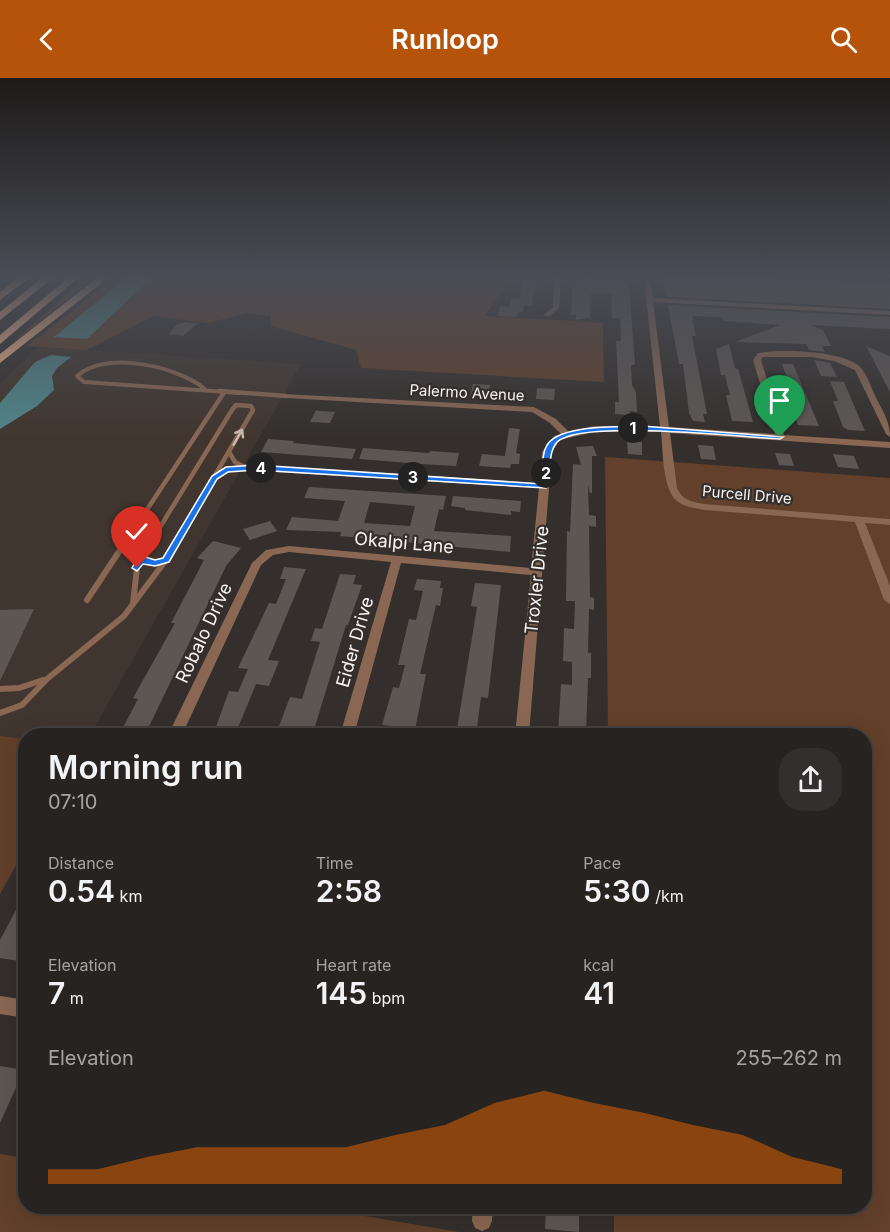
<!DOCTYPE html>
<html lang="en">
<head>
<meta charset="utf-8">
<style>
  body { margin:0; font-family:Inter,sans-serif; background:#332f2e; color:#f1f3f6; height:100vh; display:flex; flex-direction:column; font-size:22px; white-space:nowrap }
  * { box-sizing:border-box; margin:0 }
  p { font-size:20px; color:#a4a4a5 }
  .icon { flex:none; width:33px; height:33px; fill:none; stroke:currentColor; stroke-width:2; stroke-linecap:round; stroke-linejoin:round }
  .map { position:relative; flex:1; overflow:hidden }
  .sheet { position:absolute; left:18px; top:650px; width:854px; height:486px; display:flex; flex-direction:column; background:#272321; border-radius:24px; box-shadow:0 6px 24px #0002,0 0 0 2px #43403f }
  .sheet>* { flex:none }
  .pin { position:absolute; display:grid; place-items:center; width:51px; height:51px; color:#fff; margin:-62px -26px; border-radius:50% 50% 50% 0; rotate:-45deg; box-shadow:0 0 6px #0007 }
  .pin .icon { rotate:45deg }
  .km { position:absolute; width:30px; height:30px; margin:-15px; border-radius:50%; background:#222; color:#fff; font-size:16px; line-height:30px; text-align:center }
  .round { display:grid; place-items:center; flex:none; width:63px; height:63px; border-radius:24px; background:#332f2e }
  .summary { display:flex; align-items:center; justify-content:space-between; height:102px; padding:0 30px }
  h1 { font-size:33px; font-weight:600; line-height:45px }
  .metrics { display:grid; grid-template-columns:repeat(3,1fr); gap:9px; height:102px; padding:6px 30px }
  .metrics div { display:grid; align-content:center }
  .metrics b { font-size:30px; font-weight:600 }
  .metrics small { font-size:16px; font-weight:400 }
  .metrics p { font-size:16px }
  .chart { height:168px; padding:12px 30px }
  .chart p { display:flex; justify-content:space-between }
  .chart svg { width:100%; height:108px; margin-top:6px; fill:#b45309; opacity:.7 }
  header { display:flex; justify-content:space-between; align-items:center; height:78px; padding:0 30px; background:#b45309; color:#fff; font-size:27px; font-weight:600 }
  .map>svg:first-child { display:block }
</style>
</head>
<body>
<header><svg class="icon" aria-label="back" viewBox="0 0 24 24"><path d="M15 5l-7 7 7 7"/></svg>Runloop<svg class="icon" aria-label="search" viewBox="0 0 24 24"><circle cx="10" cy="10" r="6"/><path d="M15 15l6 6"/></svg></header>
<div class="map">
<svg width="890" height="1154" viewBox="0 0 890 1154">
  <rect width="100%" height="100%" fill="#342f2c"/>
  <polygon fill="#41362f" points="38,269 301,286 90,657 26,657 25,661 0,658 0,306"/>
  <g fill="#62402b">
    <polygon points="84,200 94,200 7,270"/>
    <polygon points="114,200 126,200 55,258 87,261 151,200 511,200 485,238 603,245 604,304 361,290 356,272 271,248 271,238 247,235 208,245 153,238 87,272 27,268"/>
    <polygon points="605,379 890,400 890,1154 614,1154 614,1128 864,1128 864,657 608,657"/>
    <polygon points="0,658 25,661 25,771 0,816"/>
    <polygon points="0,1076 25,1080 26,1128 306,1128 459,1154 0,1154"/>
  </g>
  <g fill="#50868a">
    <polygon points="126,200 151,200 87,261 54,259"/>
    <polygon points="51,277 71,279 57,290 52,298 54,312 37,328 0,351 0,325 35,284"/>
  </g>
  <g fill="#5d5753" fill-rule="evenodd">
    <polygon points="523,200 541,201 539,211 534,211 532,227 524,227 523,234 518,234 517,239 498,238 500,228 509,229 511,221 520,220"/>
    <polygon points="578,200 624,201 624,204 629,205 635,287 631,287 632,307 636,314 637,334 630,333 630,337 615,336 615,324 619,324 616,263 621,263 620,240 612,240 611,216 591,215 590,240 576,242 576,237 571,237 573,202 578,203"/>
    <polygon points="663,200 771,200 890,206 890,231 667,219"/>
    <polygon points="668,227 890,239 890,251 810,247 823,252 831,268 822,268 825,274 809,272 806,266 735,264 780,247 723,243 722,239 692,238 696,258 692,258 707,336 703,336 705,344 693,343 689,335 683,286 679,286"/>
    <polygon points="185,244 198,245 183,258 168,256 178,246"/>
    <polygon points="729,266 735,290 738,291 753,344 732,343 726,317 730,317 725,297 721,297 716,271"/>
    <polygon points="866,268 890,278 890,314"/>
    <polygon points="814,282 830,285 837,299 821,298"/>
    <polygon points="782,286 793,286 819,348 798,347 788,318 793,318"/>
    <polygon points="830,303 844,304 865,353 848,352 843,349 833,323 838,323"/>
    <polygon points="473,306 490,307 488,318 471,316"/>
    <polygon points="537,310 555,311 554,322 536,321"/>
    <polygon points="316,332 319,333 335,334 330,345 310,344"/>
    <polygon points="509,350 520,351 516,375 520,376 519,386 511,386 510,390 479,388 482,376 505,378"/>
    <polygon points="268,361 294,363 293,365 356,371 352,381 261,374"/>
    <polygon points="627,363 642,364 642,377 628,376"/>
    <polygon points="698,367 713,368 716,382 701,381"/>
    <polygon points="593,368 597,378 592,378 592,415 590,415 588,407 589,437 596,438 596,449 589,448 590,519 594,520 594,532 589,531 588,575 591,575 591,600 588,600 586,657 558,657 561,606 572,607 572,584 563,583 564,550 574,551 575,523 566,523 567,453 570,454 573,386 581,387 576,369"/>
    <polygon points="363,370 429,375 430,373 459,375 456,388 421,386 359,381"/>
    <polygon points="775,375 790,376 794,388 779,387"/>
    <polygon points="833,376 854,378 859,391 838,389"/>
    <path d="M309 409 446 418 443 432 439 431 434 453 511 458 510 474 340 458 341 454 286 452 292 439 338 443 345 423 304 420ZM370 424 415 428 410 448 364 445Z"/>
    <polygon points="453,418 521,423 520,434 511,433 511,437 465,432 465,430 451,428"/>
    <polygon points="270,443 277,453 250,462 243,451"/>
    <polygon points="213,463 241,470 226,488 145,657 119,657 138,621 133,620 175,545 171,545 204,482 197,480"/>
    <polygon points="284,489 306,491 268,582 279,583 269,608 256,606 235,657 213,657 229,613 238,614 248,591 238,590 269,525 276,526 286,501 280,501"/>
    <polygon points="340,496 356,497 353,506 362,507 348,547 346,547 313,655 278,651 290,619 302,621 320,564 311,563 315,550 322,551"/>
    <polygon points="417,501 441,503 440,510 443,510 440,528 436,527 420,596 426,596 414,657 390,657 392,648 382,647 393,609 399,610 405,587 398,587 409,541 416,542 423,513 414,512"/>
    <polygon points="475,505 501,507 490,603 488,620 481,619 476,657 456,657 477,529 471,528"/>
    <polygon points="34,531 0,603 0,532"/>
    <polygon points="17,830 26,831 26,884 0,880 0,862"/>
    <polygon points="0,988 24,992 0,1045"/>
    <polygon points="546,1128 579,1128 579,1154 545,1151"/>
  </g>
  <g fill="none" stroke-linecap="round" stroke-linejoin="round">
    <path stroke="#896753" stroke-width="4" d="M205 311C177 288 106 272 77 298L84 304 240 315"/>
    <g stroke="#896753" stroke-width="4.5">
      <polyline points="219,313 286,318"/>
      <polyline points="229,374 235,384 242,388"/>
      <polyline points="215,399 226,392 242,389"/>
      <polyline points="129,459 225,313"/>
      <polyline points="154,459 232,332 236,327 251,328 253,332 179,459"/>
    </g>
    <g stroke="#896753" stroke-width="6">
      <polyline points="142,479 153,485 165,482"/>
      <polyline points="87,522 130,457"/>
      <polyline points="133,525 137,490 155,457"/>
      <polyline points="0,611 19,610 43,602"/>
      <polyline points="0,635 22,627 47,601 124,538 166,482 180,457"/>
    </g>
    <g fill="#896753" fill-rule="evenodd">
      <polygon points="555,200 561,200 559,230 548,239 544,237 553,229"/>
      <path d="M644 200H650L653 220 890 233V237L653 224 669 349 775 356 753 282 758 275C780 271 847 272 862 291 868 299 872 311 876 320 883 333 890 344 890 359L886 356 855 292 834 283 811 279H763L761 282 784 357 890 364V370L670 355 677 410C682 422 692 424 704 426L890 441V447L865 445 890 508V526L884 522 855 444 704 432C695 430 684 429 677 423 662 411 663 372 661 354H594L560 362 552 374 549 406 551 408 549 410 529 657H515L531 497 401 485 354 657H340L391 484 289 474 273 477 261 487 182 657H168L252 485 266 472 289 468 531 490 539 410 242 392 237 389 242 386 540 405 542 374 554 358 561 356 550 345 532 334 286 320H283V316L534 329 556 341 569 354 594 348 660 349Z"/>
      <polygon points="0,918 26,922 26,940 0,936"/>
      <polygon points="473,1128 493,1128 492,1143 489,1150 482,1153 475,1150 472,1143"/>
    </g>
    <g fill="#f9b78f" fill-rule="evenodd">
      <polygon points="18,200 29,200 0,222 0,214"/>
      <polygon points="42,200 53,200 0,242 0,234"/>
      <polygon points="68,200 78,200 0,266 0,257"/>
      <polygon points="97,200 108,200 0,285 0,276"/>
    </g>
  </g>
  <defs><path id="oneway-shaft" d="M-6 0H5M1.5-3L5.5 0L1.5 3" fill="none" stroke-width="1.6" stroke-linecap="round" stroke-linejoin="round" transform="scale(1.5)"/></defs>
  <use stroke="#cbbbb2" href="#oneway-shaft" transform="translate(238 359) rotate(-60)"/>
  <linearGradient id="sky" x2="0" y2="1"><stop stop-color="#1d1a18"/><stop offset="0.55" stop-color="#4a4d56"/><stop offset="1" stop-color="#4a4d56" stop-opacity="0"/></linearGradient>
  <rect width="890" height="361" fill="url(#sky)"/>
  <path fill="#1a73e8" stroke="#fff" stroke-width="1.5" d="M642 348 783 359 780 361C742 359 580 341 557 364 548 374 550 395 549 408L546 410 256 392 228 394 217 401 169 484 155 488 143 486 137 493 132 490 139 477 155 482 163 480 212 398 226 389 256 387 542 406C543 395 541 378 546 369 556 346 620 349 642 348Z"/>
  <g text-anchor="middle" stroke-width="4.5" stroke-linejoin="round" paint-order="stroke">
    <g font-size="15" fill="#f7f3f1" stroke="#342f2c">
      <text transform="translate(467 315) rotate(3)" y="5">Palermo Avenue</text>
      <text transform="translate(747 417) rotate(5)" y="5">Purcell Drive</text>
    </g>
    <g font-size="18" fill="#f7f3f1" stroke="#342f2c">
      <text transform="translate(404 465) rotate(5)" y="6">Okalpi Lane</text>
      <text transform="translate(537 502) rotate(-84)" y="6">Troxler Drive</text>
      <text transform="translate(204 555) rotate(-65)" y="6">Robalo Drive</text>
      <text transform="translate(355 564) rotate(-74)" y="6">Eider Drive</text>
    </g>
  </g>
</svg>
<div class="pin" style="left:780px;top:359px;background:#1e9e55"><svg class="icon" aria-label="arrive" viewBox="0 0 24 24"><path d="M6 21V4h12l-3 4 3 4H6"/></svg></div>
<div class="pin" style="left:137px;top:490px;background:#d93025"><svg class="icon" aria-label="check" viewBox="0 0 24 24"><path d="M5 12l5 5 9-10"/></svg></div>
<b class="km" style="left:633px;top:350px">1</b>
<b class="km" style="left:546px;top:395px">2</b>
<b class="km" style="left:413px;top:399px">3</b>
<b class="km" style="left:261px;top:390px">4</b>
<section class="sheet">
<div class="summary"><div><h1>Morning run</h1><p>07:10</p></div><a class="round"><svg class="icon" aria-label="share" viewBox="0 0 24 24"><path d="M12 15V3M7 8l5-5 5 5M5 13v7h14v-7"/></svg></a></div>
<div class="metrics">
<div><p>Distance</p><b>0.54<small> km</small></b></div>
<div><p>Time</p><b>2:58</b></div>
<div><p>Pace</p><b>5:30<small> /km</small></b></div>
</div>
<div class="metrics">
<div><p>Elevation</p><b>7<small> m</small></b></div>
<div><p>Heart rate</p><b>145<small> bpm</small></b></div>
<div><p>kcal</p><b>41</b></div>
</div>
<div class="chart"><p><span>Elevation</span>255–262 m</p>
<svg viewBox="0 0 160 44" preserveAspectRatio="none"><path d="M0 44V38L10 38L20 33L30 29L40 29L50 29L60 29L70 24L80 20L90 11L100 6L110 11L120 15L130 20L140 24L150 33L160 38V44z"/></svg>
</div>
</section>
</div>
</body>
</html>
